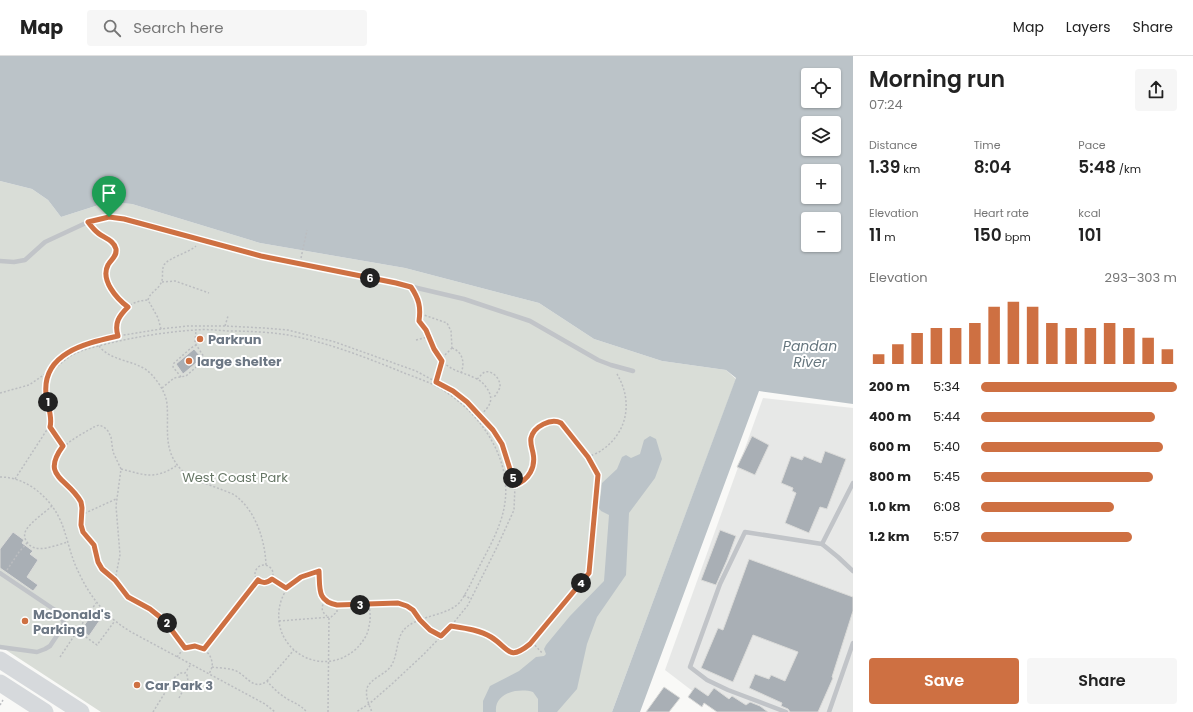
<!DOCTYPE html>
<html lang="en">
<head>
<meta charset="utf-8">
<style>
  body { margin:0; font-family:Poppins,sans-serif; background:#f6f6f6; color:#222; height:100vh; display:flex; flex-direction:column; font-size:15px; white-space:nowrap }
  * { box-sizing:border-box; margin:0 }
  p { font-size:13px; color:#767676 }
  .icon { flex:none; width:22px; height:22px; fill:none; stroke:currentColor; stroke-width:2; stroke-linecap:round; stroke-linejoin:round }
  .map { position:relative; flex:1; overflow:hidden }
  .sheet { display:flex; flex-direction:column; background:#fff; width:340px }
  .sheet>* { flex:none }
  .tools { position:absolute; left:801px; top:12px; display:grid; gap:8px }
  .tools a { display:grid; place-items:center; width:40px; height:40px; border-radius:4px; background:#fff; box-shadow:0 1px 3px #0004; font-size:20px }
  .pin { position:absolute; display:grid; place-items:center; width:34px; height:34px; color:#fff; margin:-41px -17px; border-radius:50% 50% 50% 0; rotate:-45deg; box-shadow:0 0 4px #0007 }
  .pin .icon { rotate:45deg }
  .km { position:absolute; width:20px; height:20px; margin:-10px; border-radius:50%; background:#222; color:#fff; font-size:11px; line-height:20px; text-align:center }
  .round { display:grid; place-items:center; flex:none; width:42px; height:42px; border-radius:4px; background:#f6f6f6 }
  .headline { display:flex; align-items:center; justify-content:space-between; height:68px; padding:0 16px }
  h1 { font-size:22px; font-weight:600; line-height:30px }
  .metrics { display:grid; grid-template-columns:repeat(3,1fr); gap:6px; height:68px; padding:4px 16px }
  .metrics div { display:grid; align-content:center }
  .metrics b { font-size:17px; font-weight:600 }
  .metrics small { font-size:11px; font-weight:400 }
  .metrics p { font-size:11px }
  .chart { height:112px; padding:8px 16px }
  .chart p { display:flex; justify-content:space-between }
  .chart svg { width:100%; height:72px; margin-top:4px; stroke:#ce7042; stroke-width:6 }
  .button { display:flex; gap:8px; margin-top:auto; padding:8px 16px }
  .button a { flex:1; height:46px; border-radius:4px; background:#ce7042; color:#fff; font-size:16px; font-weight:600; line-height:46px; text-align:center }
  .button a+a { background:#f6f6f6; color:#222 }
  ul { padding:0 16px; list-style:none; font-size:13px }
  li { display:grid; grid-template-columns:64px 48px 1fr; align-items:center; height:30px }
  li i { height:10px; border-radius:5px; background:#ce7042 }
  header { display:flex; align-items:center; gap:24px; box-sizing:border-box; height:56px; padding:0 20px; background:#fff; border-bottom:1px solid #e0e0e0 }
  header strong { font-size:19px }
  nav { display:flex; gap:22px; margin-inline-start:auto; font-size:14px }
  .search { width:280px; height:36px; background:#f6f6f6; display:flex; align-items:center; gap:10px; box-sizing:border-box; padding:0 14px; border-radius:4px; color:#767676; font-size:15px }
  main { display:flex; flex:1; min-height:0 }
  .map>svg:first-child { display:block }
</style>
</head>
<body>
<header>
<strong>Map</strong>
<div class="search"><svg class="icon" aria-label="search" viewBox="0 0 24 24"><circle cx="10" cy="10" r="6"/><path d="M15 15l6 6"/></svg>Search here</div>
<nav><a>Map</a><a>Layers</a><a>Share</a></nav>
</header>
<main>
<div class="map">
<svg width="853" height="656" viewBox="0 0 853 656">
  <rect width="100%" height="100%" fill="#f9f9f7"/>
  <polygon fill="#e7e8e7" points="763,342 853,352 853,656 720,656 665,614"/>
  <polygon fill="#d9ddd7" points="0,125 32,133 48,144 61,161 108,146 132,148 260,187 405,212 539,247 594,283 662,305 726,314 736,323 612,656 101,656 0,590"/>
  <g fill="#bbc3c8" fill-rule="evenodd">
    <path d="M0 0H853V348L759 335 640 656H612L736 322 726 314 662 305 594 283 539 247 405 212 260 187 132 148 108 146 61 161 48 144 32 133 0 125ZM808 19H834V45H808ZM808 67H834V93H808ZM808 115H834V141H808ZM808 163H834V189H808Z"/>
    <path d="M650 380 656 383 662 403 655 422 629 457 626 519 597 561 587 588 577 633 557 656H538V643L533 636C519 632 494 636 496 656H483V645L490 630 519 615 536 601 544 600 546 598 544 593 546 589 570 560 604 525 609 459 601 455 596 448 600 444 602 427 617 413 622 401 626 399 631 402 640 398 644 384Z"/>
  </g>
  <g fill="#a9afb5" stroke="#dbdbd9">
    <polygon points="194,293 202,302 183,318 176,308"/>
    <polygon points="752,380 769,389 755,419 737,411"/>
    <polygon points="825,395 846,403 827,453 820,451 809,477 785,467 796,437 792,435 793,432 781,427 791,400 802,404 804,400 821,407"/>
    <polygon points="720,474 736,480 727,504 716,529 701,524"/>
    <polygon points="13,476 24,484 22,487 33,495 30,498 38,504 27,521 38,529 33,535 0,512 0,493"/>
    <polygon points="749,503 853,541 853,555 832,621 833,622 818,656 790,656 788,653 781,650 782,647 749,632 755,618 769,623 771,619 785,625 798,596 753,579 733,626 701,612 718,572 723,574"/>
    <polygon points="92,558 100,564 89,580 81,574"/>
    <polygon points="664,631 680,642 669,656 646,656"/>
    <polygon points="695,631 708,640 714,632 729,643 732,640 746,649 750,646 760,650 768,656 717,656 704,647 702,651 688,641"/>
  </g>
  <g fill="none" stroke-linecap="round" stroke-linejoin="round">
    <g stroke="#bbbdc0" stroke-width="1.5" stroke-dasharray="2 2" stroke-linecap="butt">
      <path d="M91 171C98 179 111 181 115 191 119 199 111 203 108 209 100 224 117 242 128 251"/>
      <polyline points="301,202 307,174"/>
      <polyline points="162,226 175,225 209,237"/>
      <path d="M416 239 421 252 419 265C421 269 425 271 427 275 428 278 427 277 428 281 430 290 437 301 444 307 454 316 466 317 477 323 481 325 484 328 486 331 495 343 490 351 480 359"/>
      <polyline points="421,258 447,267 451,275 452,292"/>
      <polyline points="225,270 228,260"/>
      <path d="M161 273 158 262 148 244C150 236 158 234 161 227 164 221 161 215 164 209 168 202 188 197 196 190"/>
      <path d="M118 280C112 259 128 245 148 244"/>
      <polyline points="416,284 428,281"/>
      <path d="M99 290C112 307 138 303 152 319 159 327 166 337 167 348 169 370 163 391 178 410 188 423 205 427 220 433 225 435 232 437 236 440 256 456 265 484 266 509"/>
      <path d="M452 292C463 296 465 307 461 317"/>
      <polyline points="181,321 173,311 174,307 191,292 196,289"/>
      <path d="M477 323C480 321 482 317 485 316 493 314 501 324 500 331 499 334 497 337 495 340L492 341"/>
      <polyline points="435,325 444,300 452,292"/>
      <polyline points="162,332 174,322 186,320 202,306 204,301 195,287 196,274"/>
      <polyline points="0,337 29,329 51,314 58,305 65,298 85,288 118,280 161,273 187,270 225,270 264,272 288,274 335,286 416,315 453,335 467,345 493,374 502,388 515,429 514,454 497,491 468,549 451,570 424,598 393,627 369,648 356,656"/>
      <polyline points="50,371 63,390"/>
      <path d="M121 413C145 419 154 424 176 410"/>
      <path d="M0 421C28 421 52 443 62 468 68 484 71 502 79 517 91 543 108 563 133 577L265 648 275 656"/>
      <path d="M15 423 50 369C54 348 40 339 51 314 60 309 66 302 74 298 84 293 95 291 106 288 135 281 165 276 195 274 205 273 216 274 227 275 248 275 269 276 288 279 326 286 362 300 397 314 413 321 432 326 446 336 481 359 511 402 505 446 502 471 487 495 476 517 471 527 466 538 460 546 449 559 423 559 408 570 395 579 399 598 391 610 385 619 371 622 367 632 365 640 369 649 372 656"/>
      <path d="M515 429C528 424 536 411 533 397 533 392 530 387 531 382 534 370 551 361 561 367L588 401C592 399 598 397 602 394 628 376 633 345 617 318"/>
      <path d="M52 450C44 457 32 465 26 474 24 478 24 482 27 486 35 499 56 489 68 486"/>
      <polyline points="81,459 116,443"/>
      <circle cx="264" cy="518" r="9"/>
      <polyline points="7,514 19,496 27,487"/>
      <polyline points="272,523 286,533"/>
      <path d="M115 524 120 499 116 450 121 413 113 396 111 381 108 375 104 371 99 369 94 371C80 379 41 398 58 420 65 429 75 435 81 446L82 452 81 469 83 476 94 489 98 506 102 513 115 524 128 541 150 553 165 565 185 592"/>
      <polyline points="464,539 471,543"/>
      <path d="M325 545C321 550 321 556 327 560"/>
      <path d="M369 549C370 556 371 563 369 570 368 579 362 587 356 593 320 625 267 591 281 545 287 527 301 519 319 515 320 532 317 545 337 549L398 547 407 550 413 554 419 564 430 574 441 580"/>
      <polyline points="279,565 331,561 337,556 337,549"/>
      <path d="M451 570C463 572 480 574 491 581 509 592 511 608 532 586L543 598"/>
      <polyline points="76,574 97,589 114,566"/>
      <polyline points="532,586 589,517 598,419 588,401"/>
      <polyline points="204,593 258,524"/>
      <polyline points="60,601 96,547"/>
      <path d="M177 601C180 597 183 593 187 592 197 587 210 594 212 606 213 610 211 614 209 618"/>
      <path d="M212 611C219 612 227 612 234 614 246 618 253 636 267 625 273 632 280 639 289 644 297 648 300 649 307 656"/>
      <polyline points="267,625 294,594"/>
      <polyline points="179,642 188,625 187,619 185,617"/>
      <polyline points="0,649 3,644"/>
      <polyline points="153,656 174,622 180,617 185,617 191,608"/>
      <polyline points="328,656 329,561"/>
    </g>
    <g stroke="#c1c4c8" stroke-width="4.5">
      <polyline points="0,205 14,206 25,204 45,186 88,166 109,161 124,163 261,200 396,227 464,243 530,265 598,304 611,309 633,315"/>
      <polyline points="853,427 822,488 838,501 853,515"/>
      <polyline points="0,517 55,554 62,563 64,567 62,572 50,590 45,593 37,596 0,591"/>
      <polyline points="786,656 728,634 707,624 690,611 720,528 745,476 822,488"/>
      <polyline points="829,656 853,587"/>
    </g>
    <g stroke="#d6d9dc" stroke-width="17">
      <polyline points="0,604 81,656"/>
      <polyline points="0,627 45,656"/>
    </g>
  </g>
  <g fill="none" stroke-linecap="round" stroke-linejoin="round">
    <g stroke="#fff" stroke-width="8">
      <path id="route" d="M109 161 124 163 261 200 396 227 411 231C419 243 421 251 419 265L426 274 434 293 442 305 436 326 453 335 467 346 493 374 502 388 515 429C529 424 536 411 533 397 532 392 530 387 531 382 534 370 551 362 561 367L588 401 598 419 589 517 530 588C508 606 509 592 491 581 480 574 464 572 451 570L441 580 430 574 420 564 413 554 407 550 398 547 337 549C317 545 320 533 319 515L301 521 286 532 272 523C267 527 263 528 258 524L204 593 195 590 185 592 165 565 150 553 128 541 115 524 102 513 98 506 94 489 83 476 81 469 82 452 81 446C68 422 40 421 63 390L50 371C53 360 47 349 46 338 42 296 88 287 118 280 114 267 119 260 128 251 117 243 100 224 108 209 111 203 117 201 116 193 114 184 104 182 98 177 94 174 91 170 88 166Z"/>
    </g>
    <use href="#route" stroke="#ce7042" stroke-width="5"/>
  </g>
  <g fill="#ce7042" stroke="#fff" stroke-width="1.5">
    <circle cx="200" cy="283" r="4"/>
    <circle cx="189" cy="305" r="4"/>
    <circle cx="25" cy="565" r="4"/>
    <circle cx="137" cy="629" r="4"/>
  </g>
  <g text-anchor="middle" stroke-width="4" stroke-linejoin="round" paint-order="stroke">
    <g font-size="13" font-weight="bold" fill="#6c7784" stroke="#fff" text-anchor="start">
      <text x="208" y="288">Parkrun</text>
      <text x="197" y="310">large shelter</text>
      <text x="33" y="563">McDonald's<tspan x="33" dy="15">Parking</tspan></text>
      <text x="145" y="634">Car Park 3</text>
    </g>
    <g font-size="13" fill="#677766" stroke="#fff">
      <text x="235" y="426">West Coast Park</text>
    </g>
    <g font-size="14" font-style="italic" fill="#67777f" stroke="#fff">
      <text x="810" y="295">Pandan<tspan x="810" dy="16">River</tspan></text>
    </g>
  </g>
</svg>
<div class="tools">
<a><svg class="icon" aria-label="locate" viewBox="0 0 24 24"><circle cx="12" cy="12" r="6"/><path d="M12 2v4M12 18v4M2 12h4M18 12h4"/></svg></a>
<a><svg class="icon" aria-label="layers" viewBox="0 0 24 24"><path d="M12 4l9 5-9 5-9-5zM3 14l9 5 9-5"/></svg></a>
<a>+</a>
<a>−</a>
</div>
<div class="pin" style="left:109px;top:161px;background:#1e9e55"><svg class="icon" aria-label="arrive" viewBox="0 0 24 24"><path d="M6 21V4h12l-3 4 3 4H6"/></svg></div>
<b class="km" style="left:48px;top:346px">1</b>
<b class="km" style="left:167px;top:567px">2</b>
<b class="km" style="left:360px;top:549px">3</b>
<b class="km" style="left:581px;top:527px">4</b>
<b class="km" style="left:513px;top:422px">5</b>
<b class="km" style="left:370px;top:222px">6</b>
</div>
<section class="sheet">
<div class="headline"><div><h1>Morning run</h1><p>07:24</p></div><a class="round"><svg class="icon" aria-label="share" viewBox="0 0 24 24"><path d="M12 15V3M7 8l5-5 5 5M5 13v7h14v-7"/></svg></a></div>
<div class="metrics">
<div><p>Distance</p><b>1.39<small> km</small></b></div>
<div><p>Time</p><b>8:04</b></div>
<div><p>Pace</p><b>5:48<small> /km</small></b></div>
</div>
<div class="metrics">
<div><p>Elevation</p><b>11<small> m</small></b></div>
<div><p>Heart rate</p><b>150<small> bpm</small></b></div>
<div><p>kcal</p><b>101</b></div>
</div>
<div class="chart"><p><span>Elevation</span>293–303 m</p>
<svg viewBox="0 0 160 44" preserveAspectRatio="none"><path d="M5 44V38M15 44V32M25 44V25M35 44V22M45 44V22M55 44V19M65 44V9M75 44V6M85 44V9M95 44V19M105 44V22M115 44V22M125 44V19M135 44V22M145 44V28M155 44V35"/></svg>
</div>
<ul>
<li><b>200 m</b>5:34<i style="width:100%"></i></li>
<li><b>400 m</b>5:44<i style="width:89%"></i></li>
<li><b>600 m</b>5:40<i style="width:93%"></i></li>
<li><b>800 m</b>5:45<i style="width:88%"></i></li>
<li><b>1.0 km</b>6:08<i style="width:68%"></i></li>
<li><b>1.2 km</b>5:57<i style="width:77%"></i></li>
</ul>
<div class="button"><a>Save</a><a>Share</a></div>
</section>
</main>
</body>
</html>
